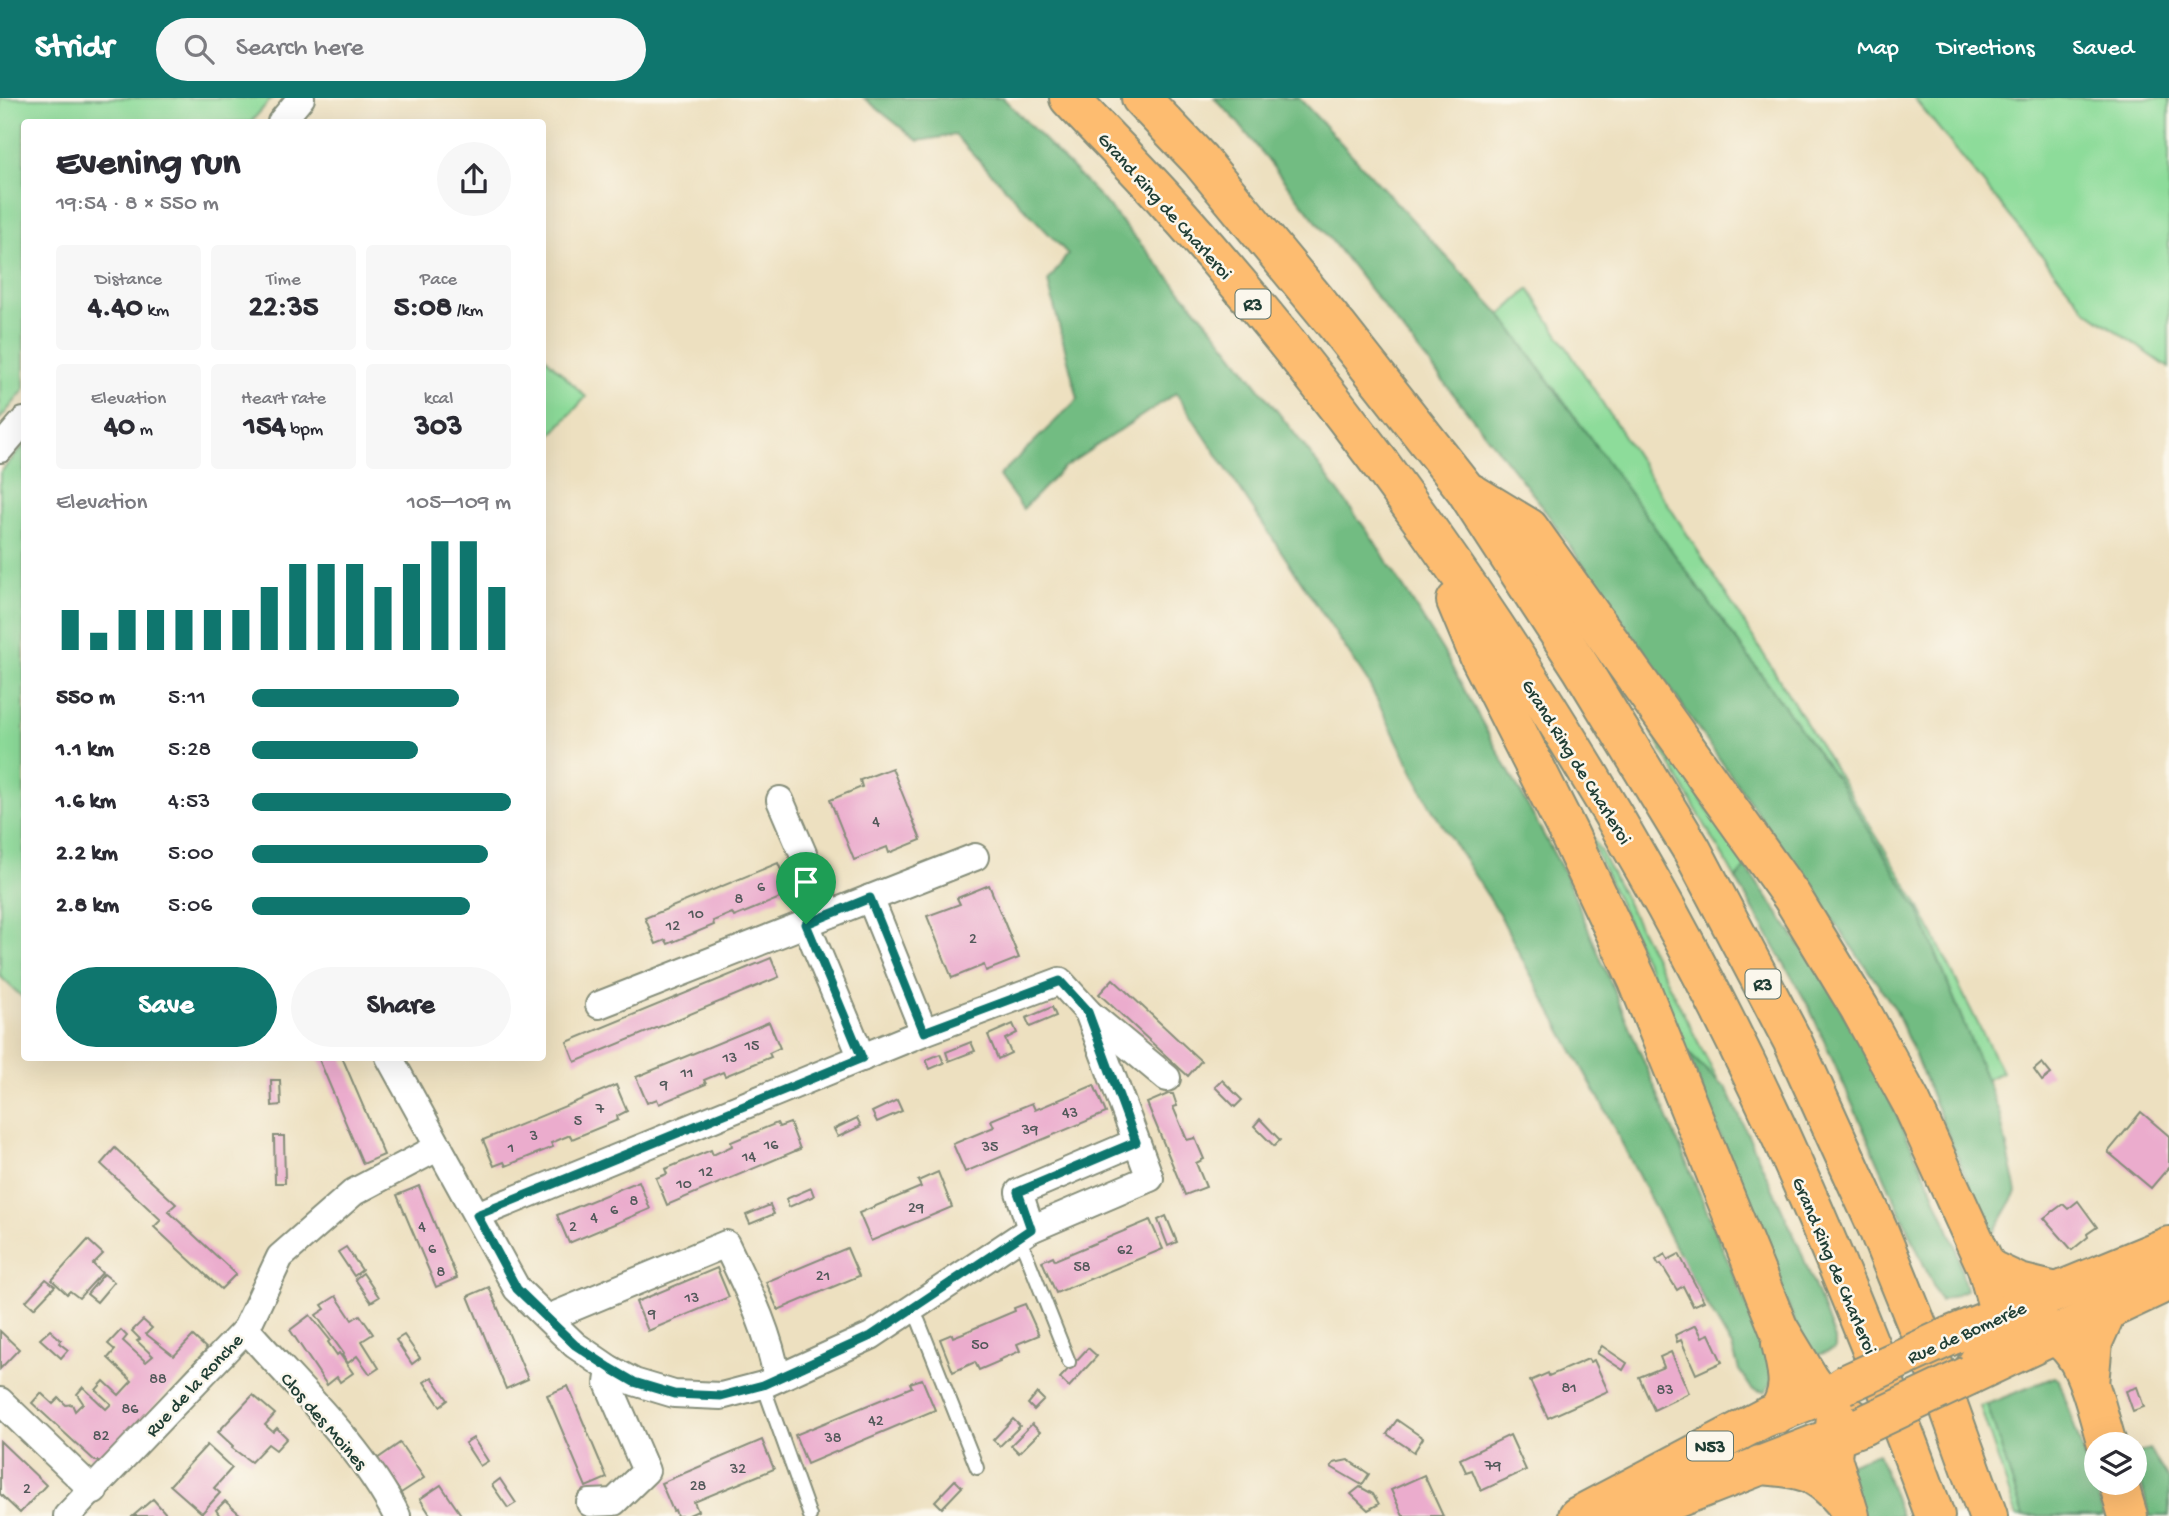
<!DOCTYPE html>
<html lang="en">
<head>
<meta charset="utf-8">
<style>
  body { margin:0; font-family:"Gochi Hand",sans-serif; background:#f7f7f7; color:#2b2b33; height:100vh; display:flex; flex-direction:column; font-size:26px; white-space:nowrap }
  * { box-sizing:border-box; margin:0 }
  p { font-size:23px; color:#7c7c81 }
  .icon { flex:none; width:38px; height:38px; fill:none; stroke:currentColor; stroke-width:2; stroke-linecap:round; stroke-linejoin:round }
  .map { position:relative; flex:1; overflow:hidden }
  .details { position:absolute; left:21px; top:21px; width:525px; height:942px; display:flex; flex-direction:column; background:#fff; border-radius:7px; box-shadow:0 7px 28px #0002 }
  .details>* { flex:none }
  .buttons { position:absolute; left:2084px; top:1334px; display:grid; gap:14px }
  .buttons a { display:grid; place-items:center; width:63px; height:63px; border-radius:50%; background:#fff; box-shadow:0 7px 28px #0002; font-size:35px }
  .pin { position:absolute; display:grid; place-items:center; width:60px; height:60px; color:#fff; margin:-72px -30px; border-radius:50% 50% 50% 0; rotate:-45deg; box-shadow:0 0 7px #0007 }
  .pin .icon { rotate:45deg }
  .round { display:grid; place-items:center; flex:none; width:74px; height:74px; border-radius:37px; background:#f7f7f7 }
  .headline { display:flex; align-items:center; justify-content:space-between; height:119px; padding:0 35px }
  h1 { font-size:38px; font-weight:700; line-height:52px }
  .metrics { display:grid; grid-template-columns:repeat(3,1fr); gap:10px; height:119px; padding:7px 35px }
  .metrics div { display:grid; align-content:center; border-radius:7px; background:#f7f7f7; text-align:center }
  .metrics b { font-size:30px; font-weight:700 }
  .metrics small { font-size:19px; font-weight:400 }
  .metrics p { font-size:19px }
  .chart { height:196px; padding:14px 35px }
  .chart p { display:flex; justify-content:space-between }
  .chart svg { width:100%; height:126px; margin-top:7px; stroke:#0f766e; stroke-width:6 }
  .primary-button { display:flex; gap:14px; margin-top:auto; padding:14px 35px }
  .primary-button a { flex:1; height:80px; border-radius:42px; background:#0f766e; color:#fff; font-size:28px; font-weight:700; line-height:80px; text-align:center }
  .primary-button a+a { background:#f7f7f7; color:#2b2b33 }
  ul { padding:0 35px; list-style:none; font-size:23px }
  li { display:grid; grid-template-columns:112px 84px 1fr; align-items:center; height:52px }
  li i { height:18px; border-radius:9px; background:#0f766e }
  header { display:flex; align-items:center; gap:42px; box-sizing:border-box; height:98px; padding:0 35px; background:#0f766e; color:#fff }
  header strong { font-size:33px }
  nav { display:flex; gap:38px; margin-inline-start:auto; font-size:24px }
  .search { width:490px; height:63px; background:#f7f7f7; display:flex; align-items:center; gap:18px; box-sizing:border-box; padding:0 24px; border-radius:38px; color:#7c7c81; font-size:26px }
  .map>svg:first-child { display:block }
</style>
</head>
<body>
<header>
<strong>Stridr</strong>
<div class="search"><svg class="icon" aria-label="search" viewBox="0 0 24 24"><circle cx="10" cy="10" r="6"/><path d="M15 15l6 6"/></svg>Search here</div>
<nav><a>Map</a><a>Directions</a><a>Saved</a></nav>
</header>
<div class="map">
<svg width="2169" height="1418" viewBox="0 0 2169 1418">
  <rect width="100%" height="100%" fill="#fbf7ec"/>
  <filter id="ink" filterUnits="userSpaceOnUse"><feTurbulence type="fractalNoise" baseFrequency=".0143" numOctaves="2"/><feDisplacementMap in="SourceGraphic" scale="14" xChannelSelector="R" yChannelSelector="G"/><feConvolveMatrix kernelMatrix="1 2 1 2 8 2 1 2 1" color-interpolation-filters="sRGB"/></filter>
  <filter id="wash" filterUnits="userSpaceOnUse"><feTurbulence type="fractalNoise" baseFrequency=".00686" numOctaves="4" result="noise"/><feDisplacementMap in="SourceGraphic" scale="28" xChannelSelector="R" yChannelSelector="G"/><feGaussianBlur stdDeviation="1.57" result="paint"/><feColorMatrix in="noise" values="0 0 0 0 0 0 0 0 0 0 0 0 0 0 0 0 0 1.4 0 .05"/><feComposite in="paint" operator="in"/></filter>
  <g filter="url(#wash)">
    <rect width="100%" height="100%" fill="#ede0c0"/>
    <g fill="#8ddc9a" stroke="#568c67" stroke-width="2">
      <polygon points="0,0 272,0 251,24 24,24 24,292 0,321"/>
      <polygon points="1914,0 2169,0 2169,270 2086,212"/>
      <polygon points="1529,191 1736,512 1916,802 2002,974 1986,982 1919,813 1839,684 1501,217"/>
      <polygon points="543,257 586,299 543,346 542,346"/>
      <polygon points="24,347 24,901 0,878 0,375"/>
      <polygon points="1653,636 1659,638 1746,769 1736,781"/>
      <polygon points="1578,714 1603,758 1719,985 1686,953"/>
      <polygon points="1987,1306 2023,1418 2017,1418 1980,1308"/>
    </g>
    <g fill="#72bc82" stroke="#487c5b" stroke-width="2">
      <polygon points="864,0 1003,0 1102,101 1215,233 1315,362 1373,441 1443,553 1565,776 1773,1270 1773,1282 1765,1294 1752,1291 1739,1272 1732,1249 1685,1169 1601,1004 1521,859 1500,817 1430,708 1368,584 1176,295 1063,370 1023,411 999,378 1078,301 1048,184 1068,156 955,37 918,43"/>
      <polygon points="1214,0 1299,0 1501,217 1839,684 1919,813 1999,1014 2017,1094 1991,1139 1896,912 1536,400 1235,21"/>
      <polygon points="1746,769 1833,895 1885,993 1928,1082 1955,1146 1966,1192 1940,1203 1809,909 1736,781"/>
      <polygon points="1686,953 1719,985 1726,989 1798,1146 1835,1241 1835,1251 1809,1260"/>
      <polygon points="2055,1279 2059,1282 2104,1418 2023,1418 1987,1306"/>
      <polygon points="2149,1351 2169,1382 2169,1418 2149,1418 2135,1357"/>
      <polygon points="1878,1355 1901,1418 1862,1418 1846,1367"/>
    </g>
    <g id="blocks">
      <g fill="#ebaccd">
        <polygon points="892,670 921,742 889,755 887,749 854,762 830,702 862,689 860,682"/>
        <polygon points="778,765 789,791 778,795 780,800 734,819 732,815 713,823 714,827 668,846 666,842 656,846 645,820"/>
        <polygon points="989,787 1019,860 986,873 984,867 952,880 927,818 960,806 957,800"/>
        <polygon points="771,860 779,879 575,964 567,944"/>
        <polygon points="1113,881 1201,963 1188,978 1099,896"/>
        <polygon points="1052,909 1056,918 1030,929 1026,920"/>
        <polygon points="769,924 780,950 769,955 771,959 725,978 723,974 704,982 706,986 659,1006 657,1001 647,1005 636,979"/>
        <polygon points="1013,926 1017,935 1005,941 1011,955 998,961 988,937"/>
        <polygon points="971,944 975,953 949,963 946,954"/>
        <polygon points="940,956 944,965 930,971 926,962"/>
        <polygon points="318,959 342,959 384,1057 363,1066"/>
        <polygon points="2042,965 2051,976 2042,983 2034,972"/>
        <polygon points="271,982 280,982 281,1007 272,1008"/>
        <polygon points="1222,982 1242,1002 1235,1009 1215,989"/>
        <polygon points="616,987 627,1013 617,1018 618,1022 572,1041 570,1037 551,1045 553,1049 506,1068 504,1064 494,1068 483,1042"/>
        <polygon points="1094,987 1106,1015 965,1074 953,1046 994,1029 991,1022 1032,1005 1035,1012"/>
        <polygon points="1168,996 1173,996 1177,1008 1173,1009 1187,1042 1195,1040 1204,1061 1196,1065 1206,1089 1185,1097 1147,1005"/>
        <polygon points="897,1002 902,1013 877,1024 872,1014"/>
        <polygon points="2141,1014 2169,1038 2169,1069 2151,1090 2108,1054"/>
        <polygon points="857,1020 861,1028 838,1039 834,1031"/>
        <polygon points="1260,1021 1280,1042 1274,1048 1254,1028"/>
        <polygon points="777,1025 779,1029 790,1025 800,1051 667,1107 656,1080 667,1076 665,1071 711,1052 713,1057 732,1048 731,1044"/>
        <polygon points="274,1038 284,1038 285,1085 275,1085"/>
        <polygon points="115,1050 176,1106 168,1113 236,1176 221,1191 154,1129 161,1122 101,1066"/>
        <polygon points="938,1074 952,1109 871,1143 859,1115 921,1089 918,1083"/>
        <polygon points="639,1083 650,1111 569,1145 557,1117"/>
        <polygon points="419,1088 457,1180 436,1189 397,1097"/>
        <polygon points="811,1090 814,1098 789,1109 786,1101"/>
        <polygon points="2078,1103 2097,1129 2087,1136 2088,1139 2072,1152 2044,1120 2063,1106 2068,1111"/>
        <polygon points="770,1107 774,1116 750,1126 746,1117"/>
        <polygon points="1166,1118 1177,1144 1168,1148 1158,1122"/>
        <polygon points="1150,1122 1163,1151 1056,1195 1042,1163 1053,1158 1055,1162"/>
        <polygon points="88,1142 103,1156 93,1166 102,1175 79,1200 70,1193 67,1196 52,1182"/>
        <polygon points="346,1149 362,1172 354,1178 338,1154"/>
        <polygon points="847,1150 859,1178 778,1212 766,1184"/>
        <polygon points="1665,1156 1668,1162 1679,1156 1704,1203 1693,1208 1683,1188 1677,1192 1661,1166 1659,1167 1656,1162"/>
        <polygon points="717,1170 729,1199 648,1233 636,1204"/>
        <polygon points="363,1175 379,1199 371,1204 355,1181"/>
        <polygon points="104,1176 114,1184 97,1204 87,1196"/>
        <polygon points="46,1181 55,1188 34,1210 26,1203"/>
        <polygon points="489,1189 528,1281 506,1291 468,1198"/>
        <polygon points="336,1198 352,1222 360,1217 373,1236 362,1243 379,1270 370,1276 357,1258 348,1265 342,1257 344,1256 316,1217 325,1211 322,1207"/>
        <polygon points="1025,1206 1039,1237 1017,1246 1020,1253 999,1262 1000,1263 979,1272 975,1264 953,1274 940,1241 952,1236 953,1239 963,1235 1015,1213 1014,1210"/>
        <polygon points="310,1217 330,1242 328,1244 337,1257 339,1255 353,1275 340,1284 337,1279 327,1287 290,1232"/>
        <polygon points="143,1222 152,1230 146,1236 174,1258 193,1238 207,1251 103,1363 95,1363 32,1305 41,1295 53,1306 59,1300 66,1307 72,1306 75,1313 83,1305 77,1296 83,1289 106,1311 111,1306 96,1292 104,1283 119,1297 132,1283 108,1260 115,1252 108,1246 121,1232 127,1238 123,1243 146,1264 153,1258 137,1243 140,1241 132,1233"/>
        <polygon points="1696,1227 1702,1239 1709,1236 1722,1264 1696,1276 1681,1242 1677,1244 1675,1237"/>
        <polygon points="50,1232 61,1242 59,1245 68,1252 61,1260 40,1241"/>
        <polygon points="0,1233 19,1251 0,1271"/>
        <polygon points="404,1237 420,1260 412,1266 396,1242"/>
        <polygon points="1602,1248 1627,1265 1623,1272 1597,1255"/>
        <polygon points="1088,1250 1097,1258 1069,1289 1060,1280"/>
        <polygon points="1671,1254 1689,1295 1654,1312 1639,1279 1664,1269 1660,1259"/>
        <polygon points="1588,1261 1590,1264 1594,1262 1608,1293 1548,1320 1530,1283 1548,1275 1549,1278"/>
        <polygon points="432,1279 448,1302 440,1308 424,1284"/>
        <polygon points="922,1281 935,1312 807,1366 795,1337 912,1289 910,1285"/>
        <polygon points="568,1288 607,1380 586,1389 547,1297"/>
        <polygon points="2137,1289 2144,1309 2133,1313 2126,1293"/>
        <polygon points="1037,1295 1044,1302 1034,1312 1028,1306"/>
        <polygon points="253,1297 275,1316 265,1327 273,1334 277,1330 287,1340 276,1352 268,1346 251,1364 232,1350 233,1348 218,1334"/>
        <polygon points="1013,1321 1020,1328 1000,1348 993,1342"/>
        <polygon points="1397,1322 1423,1340 1414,1354 1387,1336"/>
        <polygon points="1032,1326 1040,1334 1019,1355 1011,1347"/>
        <polygon points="1510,1337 1526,1372 1481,1393 1472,1372 1466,1374 1460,1361"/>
        <polygon points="473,1340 488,1363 480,1368 465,1345"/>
        <polygon points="762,1342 774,1371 694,1404 698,1413 687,1418 677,1418 675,1412 673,1413 661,1385"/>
        <polygon points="0,1343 46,1387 20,1415 0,1396"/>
        <polygon points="400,1345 424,1380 401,1395 377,1361"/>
        <polygon points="207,1347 232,1370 214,1390 220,1395 202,1415 170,1387"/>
        <polygon points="1348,1362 1369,1376 1362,1387 1331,1369 1334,1365"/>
        <polygon points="1424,1377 1443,1418 1403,1418 1391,1392"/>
        <polygon points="500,1381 516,1405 508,1410 492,1387"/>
        <polygon points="955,1382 962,1389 942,1410 935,1403"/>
        <polygon points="441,1387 453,1405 462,1418 431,1418 420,1401"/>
        <polygon points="1360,1389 1373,1396 1379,1406 1368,1412 1351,1396"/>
        <polygon points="153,1401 168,1418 133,1418"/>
        <polygon points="225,1403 234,1411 242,1418 220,1418 216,1412"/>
      </g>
    </g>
  </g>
  <g filter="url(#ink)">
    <use href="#blocks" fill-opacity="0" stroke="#868e7a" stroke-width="2"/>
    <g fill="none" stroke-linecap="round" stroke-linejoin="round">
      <g stroke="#868e7a" stroke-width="16">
        <g id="service">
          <polyline points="1017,1140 1025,1153 1069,1264"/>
          <polyline points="911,1211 919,1224 977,1370"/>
          <polyline points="763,1287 810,1418"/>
        </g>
      </g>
      <g stroke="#868e7a" stroke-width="30">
        <g id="minor">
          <polyline points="281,24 301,0"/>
          <polyline points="0,351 24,323"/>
          <polyline points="780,702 829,816"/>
          <polyline points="870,800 924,934"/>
          <polyline points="806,826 862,960"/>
          <polyline points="599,907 975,759"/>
          <polyline points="1090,916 1167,980"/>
          <polyline points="389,959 517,1191 575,1247 610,1271 634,1284 674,1296 721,1298 763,1287 871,1238 1031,1131 1150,1080 1088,914 1060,883 924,934 477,1117"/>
          <polyline points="1031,1131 1019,1094 1136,1044"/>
          <path d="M548 1220 726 1146C747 1190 769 1232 777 1280"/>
          <path d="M246 1231C298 1290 361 1347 397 1418"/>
          <polyline points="0,1303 94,1393"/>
          <polyline points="590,1405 614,1404 646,1373 608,1285 610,1271"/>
          <polyline points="67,1418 246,1231 280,1159 354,1094 439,1049"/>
        </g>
      </g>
      <g stroke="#868e7a" stroke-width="42">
        <g id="primary">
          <polyline points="1950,1238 2169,1148"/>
          <polyline points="1970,1277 2169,1183"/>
          <polyline points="1578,1418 1764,1320 1807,1303"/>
          <polyline points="1631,1418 1862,1328"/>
        </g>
      </g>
      <g stroke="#868e7a" stroke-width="42">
        <g id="motorway">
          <path d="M1069 0C1100 33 1132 65 1162 98 1345 302 1511 535 1646 774 1763 979 1854 1197 1935 1418"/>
          <polyline points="1141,0 1200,62 1337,228 1465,391 1582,571 1692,752 1792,942 1878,1131 1937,1276 1988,1418"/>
          <polyline points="1473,396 1529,430 1792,799 1860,911 1911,1004 1987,1170 2000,1216 1993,1243 1970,1277"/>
          <polyline points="1456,503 1479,558 1568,734 1638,883 1778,1229 1810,1282 1821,1297 1862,1328"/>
          <polyline points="1987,1170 2019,1185 2056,1194"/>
          <path d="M2013 1212C2031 1223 2053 1233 2068 1248 2089 1270 2098 1318 2107 1346"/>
          <polyline points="2089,1286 2093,1244 2106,1215"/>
          <polyline points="1844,1289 1837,1309 1832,1360 1850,1418"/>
          <path d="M1777 1316C1794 1289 1787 1274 1781 1245"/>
          <path d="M1760 1367C1804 1371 1816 1371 1846 1406"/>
          <polyline points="2118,1384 2128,1418"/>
        </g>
      </g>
      <use href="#service" stroke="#fff" stroke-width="12"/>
      <use href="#minor" stroke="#fff" stroke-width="26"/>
      <use href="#primary" stroke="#fdbc70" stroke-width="38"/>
      <use href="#motorway" stroke="#fdbc70" stroke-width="38"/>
      <g stroke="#868e7a" stroke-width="42" stroke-linecap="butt">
        <g id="primary-bridge">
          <polyline points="1844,1287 1950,1238"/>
          <polyline points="1862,1328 1970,1277"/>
        </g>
      </g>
      <use href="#primary-bridge" stroke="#fdbc70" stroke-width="38"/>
    </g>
  </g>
  <g fill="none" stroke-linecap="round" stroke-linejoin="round" filter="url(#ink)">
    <g stroke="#fff" stroke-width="14">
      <polygon id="route" points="870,800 924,934 1060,883 1088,914 1136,1044 1018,1094 1031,1131 871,1238 763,1287 721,1298 674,1296 634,1284 610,1270 575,1247 517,1191 477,1117 862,960 806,826"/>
    </g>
    <use href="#route" stroke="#0f766e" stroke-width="9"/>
  </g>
  <g text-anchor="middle" stroke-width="5" stroke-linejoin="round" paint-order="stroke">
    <g font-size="16" fill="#52595a">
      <text x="876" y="728">4</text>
      <text x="761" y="793">6</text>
      <text x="739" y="805">8</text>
      <text x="696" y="820">10</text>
      <text x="673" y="832">12</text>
      <text x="973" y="845">2</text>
      <text x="752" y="952">15</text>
      <text x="730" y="964">13</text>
      <text x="687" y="979">11</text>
      <text x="664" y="991">9</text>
      <text x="600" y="1015">7</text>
      <text x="1070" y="1019">43</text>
      <text x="578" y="1027">5</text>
      <text x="1030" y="1036">39</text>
      <text x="534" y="1042">3</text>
      <text x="771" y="1051">16</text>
      <text x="990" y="1053">35</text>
      <text x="511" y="1054">1</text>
      <text x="749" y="1063">14</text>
      <text x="706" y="1078">12</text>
      <text x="684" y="1090">10</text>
      <text x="634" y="1107">8</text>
      <text x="916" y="1114">29</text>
      <text x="614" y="1116">6</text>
      <text x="594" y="1124">4</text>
      <text x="422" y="1133">4</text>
      <text x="573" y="1133">2</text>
      <text x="432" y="1155">6</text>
      <text x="1125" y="1156">62</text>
      <text x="1082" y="1173">58</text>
      <text x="441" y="1178">8</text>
      <text x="823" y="1182">21</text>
      <text x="692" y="1204">13</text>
      <text x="652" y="1220">9</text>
      <text x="980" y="1251">50</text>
      <text x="158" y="1285">88</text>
      <text x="1569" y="1294">81</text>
      <text x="1665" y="1296">83</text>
      <text x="130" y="1315">86</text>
      <text x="876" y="1327">42</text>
      <text x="101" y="1342">82</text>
      <text x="833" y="1344">38</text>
      <text x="1493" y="1372">79</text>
      <text x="738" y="1375">32</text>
      <text x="698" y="1392">28</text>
      <text x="27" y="1395">2</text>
    </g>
    <g fill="#fbf7ec" stroke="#61756b" stroke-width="2">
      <rect x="1235.5" y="191.5" width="35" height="29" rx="5"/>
      <rect x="1745.5" y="871.5" width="35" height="29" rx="5"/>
      <rect x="1687" y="1333.5" width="46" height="29" rx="5"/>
    </g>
    <g font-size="18" font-weight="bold" fill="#1f3d34">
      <text x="1253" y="212">R3</text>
      <text x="1763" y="892">R3</text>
      <text x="1710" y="1354">N53</text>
    </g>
    <g font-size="19" fill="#1f3d34" stroke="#fbf7ec">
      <text transform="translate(1166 107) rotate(48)" y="7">Grand Ring de Charleroi</text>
      <text transform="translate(1578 663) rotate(58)" y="7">Grand Ring de Charleroi</text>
      <text transform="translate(1836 1167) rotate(67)" y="7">Grand Ring de Charleroi</text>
      <text transform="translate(1966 1233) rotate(-24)" y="7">Rue de Bomerée</text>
      <text transform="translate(193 1286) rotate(-47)" y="7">Rue de la Ronche</text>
      <text transform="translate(325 1322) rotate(49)" y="7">Clos des Moines</text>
    </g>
  </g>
</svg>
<div class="buttons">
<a><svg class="icon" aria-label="layers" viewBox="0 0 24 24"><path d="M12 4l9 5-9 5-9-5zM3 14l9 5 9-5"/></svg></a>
</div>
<div class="pin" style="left:806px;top:826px;background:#1e9e55"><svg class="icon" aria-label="arrive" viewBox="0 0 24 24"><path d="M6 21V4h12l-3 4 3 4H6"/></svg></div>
<section class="details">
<div class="headline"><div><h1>Evening run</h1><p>19:54 · 8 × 550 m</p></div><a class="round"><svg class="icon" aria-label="share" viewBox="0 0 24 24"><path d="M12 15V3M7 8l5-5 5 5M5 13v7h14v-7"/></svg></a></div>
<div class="metrics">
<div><p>Distance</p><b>4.40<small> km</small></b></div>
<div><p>Time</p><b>22:35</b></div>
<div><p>Pace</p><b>5:08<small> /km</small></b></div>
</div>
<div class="metrics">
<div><p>Elevation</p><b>40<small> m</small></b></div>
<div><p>Heart rate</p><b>154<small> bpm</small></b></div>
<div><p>kcal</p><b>303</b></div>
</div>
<div class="chart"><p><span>Elevation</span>105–109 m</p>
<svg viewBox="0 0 160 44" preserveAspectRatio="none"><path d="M5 44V30M15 44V38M25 44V30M35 44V30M45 44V30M55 44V30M65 44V30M75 44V22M85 44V14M95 44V14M105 44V14M115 44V22M125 44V14M135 44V6M145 44V6M155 44V22"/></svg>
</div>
<ul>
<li><b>550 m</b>5:11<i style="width:80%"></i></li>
<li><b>1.1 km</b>5:28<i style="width:64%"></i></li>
<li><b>1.6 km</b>4:53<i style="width:100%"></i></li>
<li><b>2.2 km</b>5:00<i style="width:91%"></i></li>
<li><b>2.8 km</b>5:06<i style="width:84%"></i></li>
</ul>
<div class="primary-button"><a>Save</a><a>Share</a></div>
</section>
</div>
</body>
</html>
